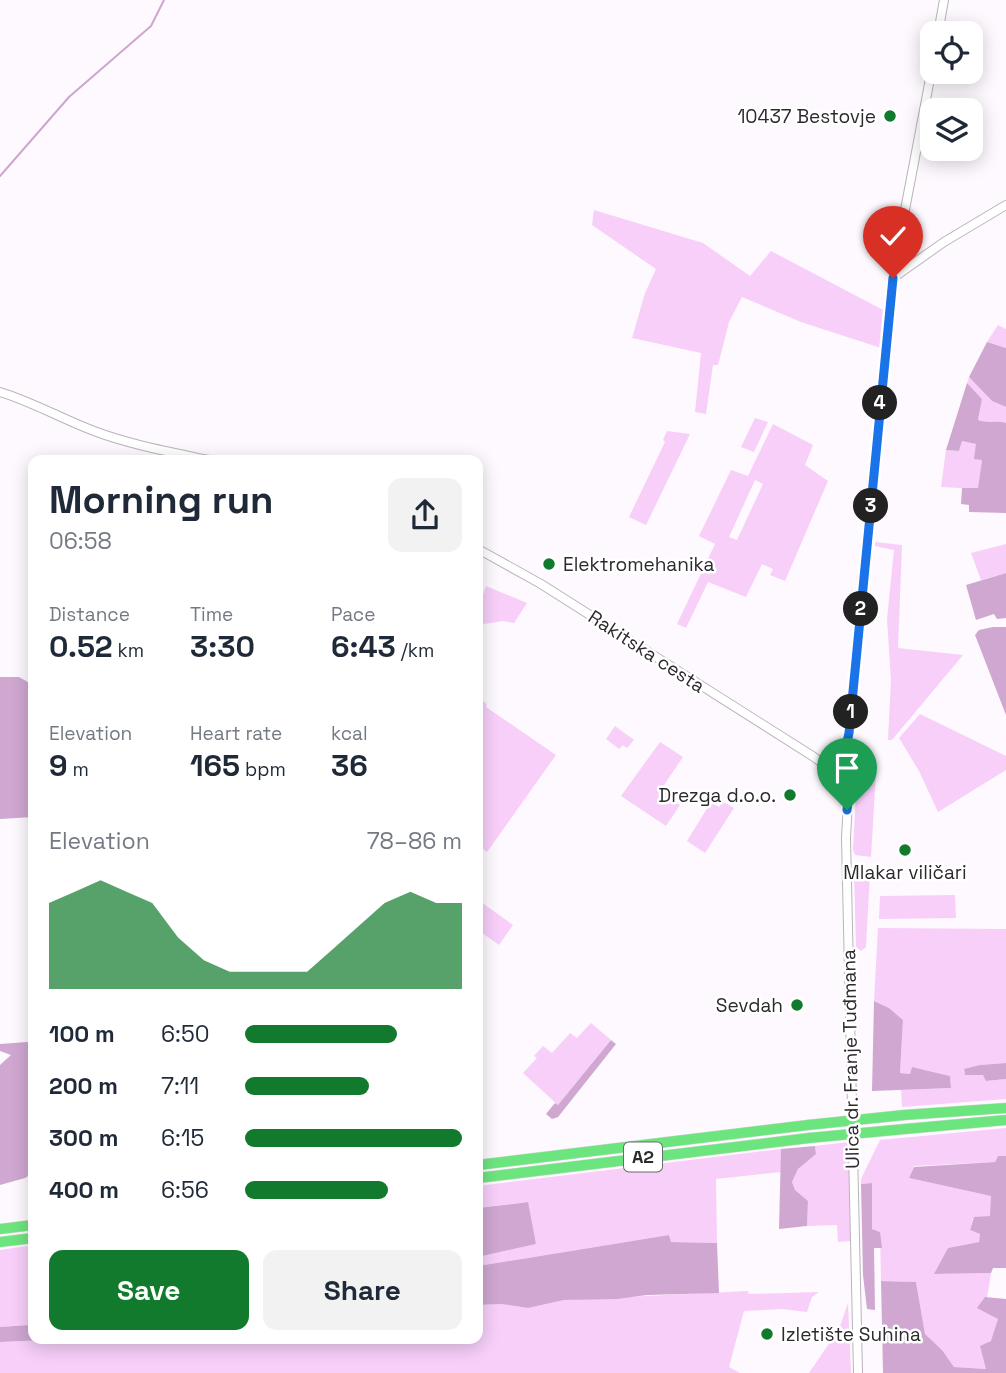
<!DOCTYPE html>
<html lang="en">
<head>
<meta charset="utf-8">
<style>
  body { margin:0; font-family:"Space Grotesk",sans-serif; background:#f2f2f3; color:#1f2937; height:100vh; display:flex; flex-direction:column; font-size:26px; white-space:nowrap }
  * { box-sizing:border-box; margin:0 }
  p { font-size:23px; color:#747a83 }
  .icon { flex:none; width:38px; height:38px; fill:none; stroke:currentColor; stroke-width:2; stroke-linecap:round; stroke-linejoin:round }
  .map { position:relative; flex:1; overflow:hidden }
  .drawer { position:absolute; left:28px; top:455px; width:455px; height:889px; display:flex; flex-direction:column; background:#fff; border-radius:14px; box-shadow:0 4px 18px #0003 }
  .drawer>* { flex:none }
  .tools { position:absolute; left:920px; top:21px; display:grid; gap:14px }
  .tools a { display:grid; place-items:center; width:63px; height:63px; border-radius:14px; background:#fff; box-shadow:0 4px 18px #0003; font-size:35px }
  .pin { position:absolute; display:grid; place-items:center; width:60px; height:60px; color:#fff; margin:-72px -30px; border-radius:50% 50% 50% 0; rotate:-45deg; box-shadow:0 0 7px #0007 }
  .pin .icon { rotate:45deg }
  .km { position:absolute; width:35px; height:35px; margin:-18px; border-radius:50%; background:#222; color:#fff; font-size:19px; line-height:35px; text-align:center }
  .round { display:grid; place-items:center; flex:none; width:74px; height:74px; border-radius:14px; background:#f2f2f3 }
  .summary { display:flex; align-items:center; justify-content:space-between; height:119px; padding:0 21px }
  h1 { font-size:38px; font-weight:800; line-height:52px }
  .stats { display:grid; grid-template-columns:repeat(3,1fr); gap:10px; height:119px; padding:7px 21px }
  .stats div { display:grid; align-content:center }
  .stats b { font-size:30px; font-weight:800 }
  .stats small { font-size:19px; font-weight:400 }
  .stats p { font-size:19px }
  .chart { height:196px; padding:14px 21px }
  .chart p { display:flex; justify-content:space-between }
  .chart svg { width:100%; height:126px; margin-top:7px; fill:#117a2d; opacity:.7 }
  .action { display:flex; gap:14px; margin-top:auto; padding:14px 21px }
  .action a { flex:1; height:80px; border-radius:14px; background:#117a2d; color:#fff; font-size:28px; font-weight:800; line-height:80px; text-align:center }
  .action a+a { background:#f2f2f3; color:#1f2937 }
  ul { padding:0 21px; list-style:none; font-size:23px }
  li { display:grid; grid-template-columns:112px 84px 1fr; align-items:center; height:52px }
  li i { height:18px; border-radius:9px; background:#117a2d }
  .map>svg:first-child { display:block }
</style>
</head>
<body>
<div class="map">
<svg width="1006" height="1373" viewBox="0 0 1006 1373">
  <rect width="100%" height="100%" fill="#fef9fe"/>
  <g fill="#f7cff9" fill-rule="evenodd">
    <polygon points="594,210 703,243 750,276 771,251 885,311 881,348 801,322 742,297 729,322 718,365 713,365 706,414 695,412 701,353 632,338 645,293 656,269 592,225"/>
    <polygon points="998,325 1006,329 1006,348 987,342"/>
    <path d="M969 377 992 401 1006 407V423C996 420 991 424 978 420L982 399 967 383Z"/>
    <polygon points="755,418 768,422 754,452 741,447"/>
    <path d="M773 424 813 445 805 465 828 481 785 581 770 575 773 569 762 564 746 597 708 582 686 628 677 624 715 544 699 536 731 470 748 476ZM755 480 763 484 737 540 729 537Z"/>
    <polygon points="667,431 690,434 646,525 629,517 665,442 663,440"/>
    <polygon points="962,441 977,444 982,460 978,489 941,487 946,450 959,451"/>
    <polygon points="875,542 902,545 898,648 963,655 892,740 888,740 891,680 887,619 894,550 875,546"/>
    <polygon points="1006,544 1006,573 981,580 971,553"/>
    <polygon points="486,586 527,603 514,623 503,621 478,625 478,609"/>
    <polygon points="478,698 487,704 486,707 556,755 487,852 478,845"/>
    <polygon points="920,714 1006,756 1006,770 938,812 919,771 899,738"/>
    <polygon points="615,726 634,740 627,748 623,745 619,749 606,739"/>
    <polygon points="660,742 683,757 664,785 669,789 665,796 680,805 666,826 621,796"/>
    <polygon points="876,773 871,857 855,855 853,850 856,792"/>
    <polygon points="711,802 719,807 723,802 734,808 705,853 687,841"/>
    <polygon points="857,870 870,872 866,947 861,951 856,947 854,873"/>
    <polygon points="955,895 956,918 879,919 880,896"/>
    <polygon points="478,900 513,925 499,945 478,930"/>
    <polygon points="878,928 1006,929 1006,1063 980,1065 964,1070 965,1075 984,1075 986,1081 1006,1079 1006,1099 902,1107 901,1090 951,1088 950,1076 912,1067 910,1074 900,1073 903,1020 889,1008 874,1001"/>
    <polygon points="591,1023 611,1040 558,1105 523,1073 537,1058 534,1056 543,1046 552,1053 570,1033 577,1038"/>
    <polygon points="1006,1128 1006,1156 998,1156 995,1162 914,1166 909,1178 991,1196 991,1216 973,1218 970,1230 980,1234 979,1242 948,1248 935,1274 991,1273 987,1298 998,1319 986,1369 954,1367 942,1350 925,1334 916,1282 881,1281 880,1232 872,1229 872,1183 861,1184 861,1179 880,1140"/>
    <polygon points="849,1142 851,1241 838,1242 837,1225 807,1226 808,1201 795,1190 792,1182 798,1169 816,1154 815,1146"/>
    <polygon points="781,1149 781,1172 716,1179 717,1243 670,1242 669,1235 478,1266 478,1257 536,1244 527,1202 478,1208 478,1186"/>
    <polygon points="33,1245 33,1300 29,1325 0,1327 0,1250"/>
    <polygon points="748,1291 749,1294 819,1292 812,1297 807,1312 782,1309 744,1311 729,1367 740,1373 0,1373 0,1342 71,1339 478,1339 478,1305 501,1304 528,1308 564,1300"/>
    <polygon points="848,1303 851,1373 809,1373 839,1329"/>
  </g>
  <g fill="#cfa7d1">
    <polygon points="987,342 1006,348 1006,407 992,401 969,377"/>
    <path d="M967 383 982 399 978 420C990 424 996 420 1006 423V513L969 512V505L961 504 962 488H978L982 460 974 459 976 444 962 441 959 451 946 450Z"/>
    <polygon points="1006,573 1006,618 997,619 994,614 976,620 966,585"/>
    <polygon points="993,627 1006,627 1006,715 975,635 979,630"/>
    <polygon points="0,677 19,677 33,685 33,817 0,819"/>
    <polygon points="874,1001 889,1008 903,1020 900,1073 910,1074 912,1067 950,1076 951,1088 872,1091"/>
    <polygon points="611,1040 616,1044 558,1117 552,1119 546,1114 555,1103 558,1105"/>
    <polygon points="27,1042 33,1044 33,1173 25,1178 0,1185 0,1065 11,1055 0,1051 0,1044"/>
    <polygon points="1006,1063 1006,1079 986,1081 983,1075 965,1075 964,1069 980,1065"/>
    <polygon points="815,1146 816,1154 798,1169 792,1182 795,1190 808,1201 807,1226 779,1229 781,1149"/>
    <polygon points="998,1156 1006,1156 1006,1268 993,1268 991,1273 934,1274 948,1248 979,1242 980,1234 970,1230 974,1217 990,1216 991,1196 909,1178 914,1167 995,1162"/>
    <polygon points="872,1183 872,1229 880,1232 882,1248 874,1248 875,1310 867,1309 863,1275 861,1184"/>
    <polygon points="528,1202 536,1244 478,1257 478,1208"/>
    <polygon points="669,1235 671,1242 717,1243 719,1293 647,1295 617,1299 564,1300 528,1308 501,1304 478,1305 478,1266"/>
    <polygon points="881,1281 916,1282 925,1334 942,1350 954,1367 986,1369 980,1346 991,1341 998,1319 977,1308 985,1297 1006,1299 1006,1373 883,1373"/>
    <polygon points="33,1300 33,1339 71,1339 0,1342 0,1327 29,1325"/>
  </g>
  <g fill="none" stroke-linecap="round" stroke-linejoin="round">
    <polyline stroke="#cda5cf" stroke-width="2" points="0,176 69,97 151,26 164,0"/>
    <g stroke="#bab4ba" stroke-width="10">
      <g id="secondary">
        <polyline points="938,33 944,0"/>
        <polyline points="893,278 944,242 1006,205"/>
        <path d="M0 392C33 402 62 419 94 431 131 445 171 452 209 460"/>
        <path d="M478 549 541 584 814 757C832 770 841 779 848 801"/>
        <polyline points="850,738 853,756 861,773 854,783 848,801 846,838 858,1373"/>
        <polyline points="837,775 849,733 888,318 896,257 933,63"/>
      </g>
    </g>
    <g stroke="#d9d9d9" stroke-width="11">
      <g id="motorway">
        <polyline points="904,1115 1006,1108"/>
        <polyline points="905,1129 1006,1120"/>
        <polyline points="478,1165 808,1125"/>
        <polyline points="478,1178 809,1138"/>
        <polyline points="0,1229 33,1225"/>
        <polyline points="0,1242 33,1238"/>
      </g>
    </g>
    <use href="#secondary" stroke="#fff" stroke-width="8"/>
    <use href="#motorway" stroke="#6de57f" stroke-width="10"/>
    <g stroke="#d9d9d9" stroke-width="11" stroke-linecap="butt">
      <g id="motorway-bridge">
        <polyline points="808,1125 904,1115"/>
        <polyline points="809,1138 905,1129"/>
      </g>
    </g>
    <use href="#motorway-bridge" stroke="#6de57f" stroke-width="10"/>
  </g>
  <g fill="none" stroke-linecap="round" stroke-linejoin="round">
    <g stroke="#fff" stroke-width="14">
      <polyline id="route" points="847,810 848,801 837,771 844,756 849,733 893,278"/>
    </g>
    <use href="#route" stroke="#1a73e8" stroke-width="9"/>
  </g>
  <g fill="#117a2d" stroke="#fff" stroke-width="2.5">
    <circle cx="890" cy="116" r="7"/>
    <circle cx="549" cy="564" r="7"/>
    <circle cx="790" cy="795" r="7"/>
    <circle cx="905" cy="850" r="7"/>
    <circle cx="797" cy="1005" r="7"/>
    <circle cx="767" cy="1334" r="7"/>
  </g>
  <g text-anchor="middle" stroke-width="5" stroke-linejoin="round" paint-order="stroke">
    <rect fill="#fff" stroke="#6c6a6c" stroke-width="2" x="624" y="1142.5" width="38" height="29" rx="5"/>
    <g font-size="18" font-weight="bold" fill="#2d2a2d">
      <text x="643" y="1163">A2</text>
    </g>
    <g font-size="19" fill="#2d2a2d" stroke="#fff" text-anchor="end">
      <text x="876" y="123">10437 Bestovje</text>
      <text x="563" y="571" text-anchor="start">Elektromehanika</text>
      <text x="776" y="802">Drezga d.o.o.</text>
      <text x="905" y="879" text-anchor="middle">Mlakar viličari</text>
      <text x="783" y="1012">Sevdah</text>
      <text x="781" y="1341" text-anchor="start">Izletište Suhina</text>
    </g>
    <g font-size="19" fill="#2d2a2d" stroke="#fff">
      <text transform="translate(647 651) rotate(33)" y="7">Rakitska cesta</text>
      <text transform="translate(850 1059) rotate(-91)" y="7">Ulica dr. Franje Tuđmana</text>
    </g>
  </g>
</svg>
<div class="tools">
<a><svg class="icon" aria-label="locate" viewBox="0 0 24 24"><circle cx="12" cy="12" r="6"/><path d="M12 2v4M12 18v4M2 12h4M18 12h4"/></svg></a>
<a><svg class="icon" aria-label="layers" viewBox="0 0 24 24"><path d="M12 4l9 5-9 5-9-5zM3 14l9 5 9-5"/></svg></a>
</div>
<div class="pin" style="left:847px;top:810px;background:#1e9e55"><svg class="icon" aria-label="arrive" viewBox="0 0 24 24"><path d="M6 21V4h12l-3 4 3 4H6"/></svg></div>
<div class="pin" style="left:893px;top:278px;background:#d93025"><svg class="icon" aria-label="check" viewBox="0 0 24 24"><path d="M5 12l5 5 9-10"/></svg></div>
<b class="km" style="left:851px;top:712px">1</b>
<b class="km" style="left:861px;top:609px">2</b>
<b class="km" style="left:871px;top:506px">3</b>
<b class="km" style="left:880px;top:403px">4</b>
<section class="drawer">
<div class="summary"><div><h1>Morning run</h1><p>06:58</p></div><a class="round"><svg class="icon" aria-label="share" viewBox="0 0 24 24"><path d="M12 15V3M7 8l5-5 5 5M5 13v7h14v-7"/></svg></a></div>
<div class="stats">
<div><p>Distance</p><b>0.52<small> km</small></b></div>
<div><p>Time</p><b>3:30</b></div>
<div><p>Pace</p><b>6:43<small> /km</small></b></div>
</div>
<div class="stats">
<div><p>Elevation</p><b>9<small> m</small></b></div>
<div><p>Heart rate</p><b>165<small> bpm</small></b></div>
<div><p>kcal</p><b>36</b></div>
</div>
<div class="chart"><p><span>Elevation</span>78–86 m</p>
<svg viewBox="0 0 160 44" preserveAspectRatio="none"><path d="M0 44V14L10 10L20 6L30 10L40 14L50 26L60 34L70 38L80 38L90 38L100 38L110 30L120 22L130 14L140 10L150 14L160 14V44z"/></svg>
</div>
<ul>
<li><b>100 m</b>6:50<i style="width:70%"></i></li>
<li><b>200 m</b>7:11<i style="width:57%"></i></li>
<li><b>300 m</b>6:15<i style="width:100%"></i></li>
<li><b>400 m</b>6:56<i style="width:66%"></i></li>
</ul>
<div class="action"><a>Save</a><a>Share</a></div>
</section>
</div>
</body>
</html>
